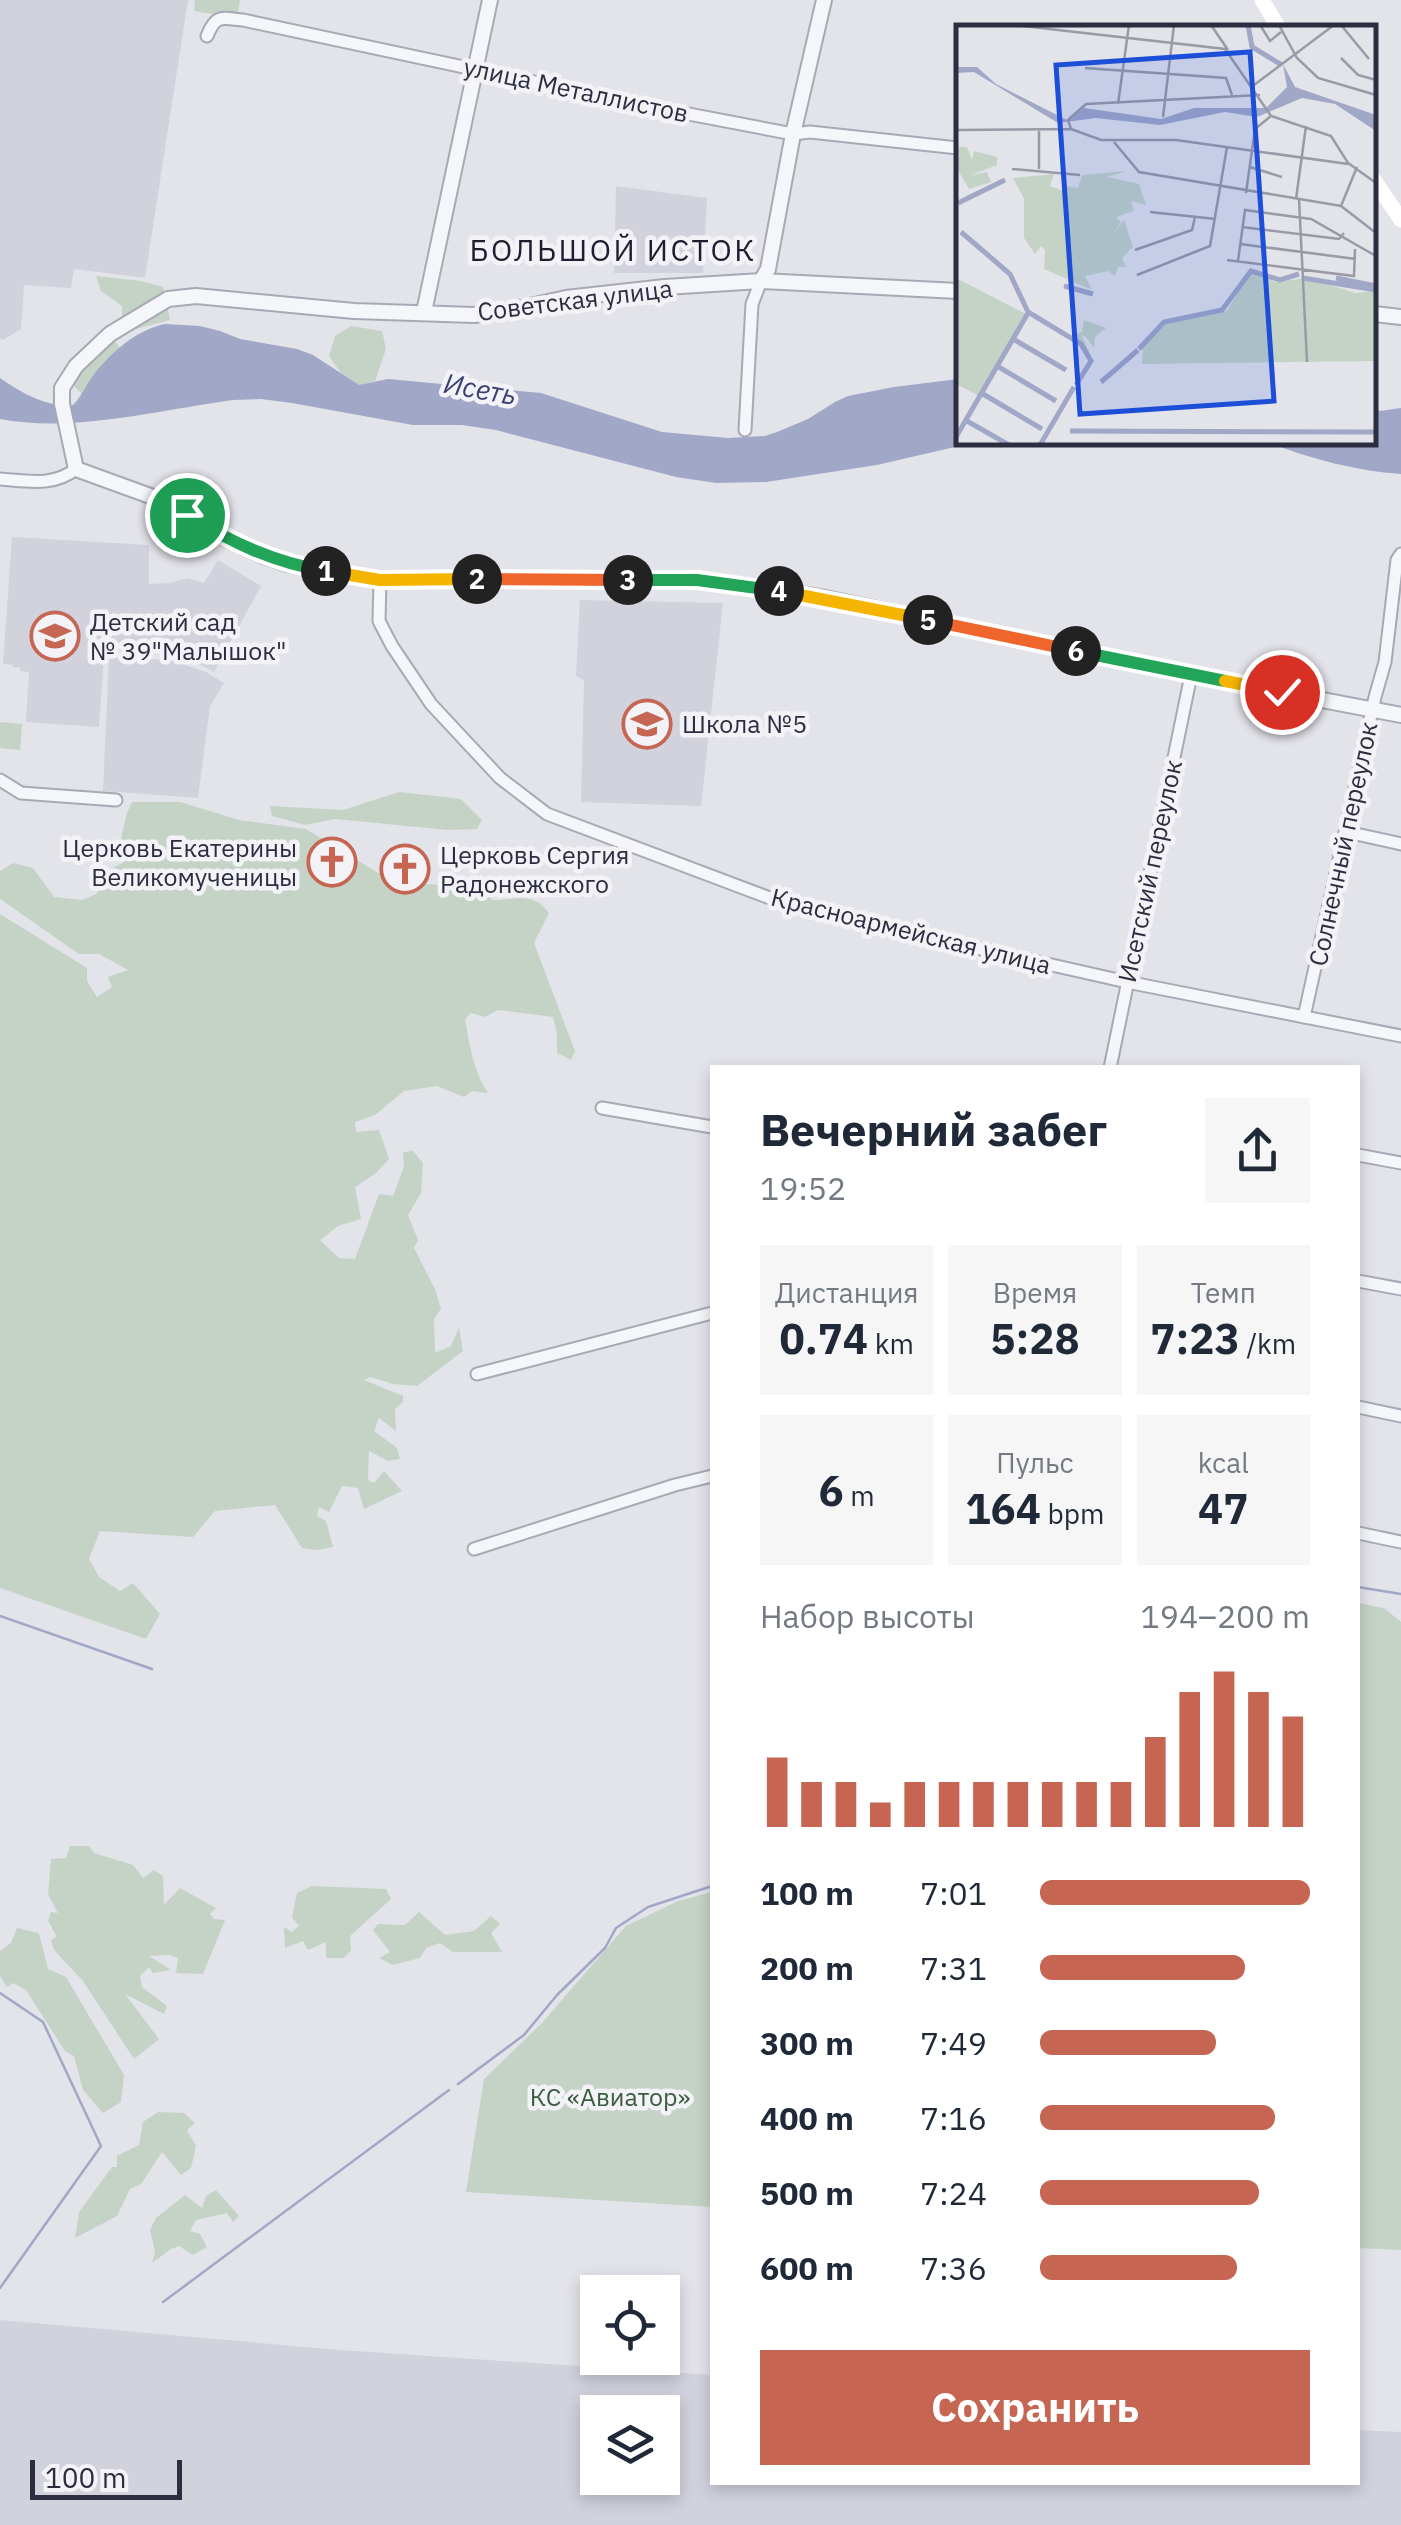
<!DOCTYPE html>
<html lang="ru">
<head>
<meta charset="utf-8">
<style>
  body { margin:0; font-family:"IBM Plex Sans",sans-serif; background:#f6f6f7; color:#1f2937; height:100vh; display:flex; flex-direction:column; font-size:38px; white-space:nowrap }
  * { box-sizing:border-box; margin:0 }
  p { font-size:32px; color:#747a83 }
  .icon { flex:none; width:55px; height:55px; fill:none; stroke:currentColor; stroke-width:2; stroke-linecap:round; stroke-linejoin:round }
  .map { position:relative; flex:1; overflow:hidden }
  .side { position:absolute; left:710px; top:1065px; width:650px; height:1420px; display:flex; flex-direction:column; background:#fff; border-radius:0px; box-shadow:0 5px 15px #0003 }
  .side>* { flex:none }
  .buttons { position:absolute; left:580px; top:2275px; display:grid; gap:20px }
  .buttons a { display:grid; place-items:center; width:100px; height:100px; border-radius:0px; background:#fff; box-shadow:0 5px 15px #0003; font-size:50px }
  .scale { position:absolute; left:30px; bottom:25px; width:152px; box-sizing:border-box; padding-left:10px; border:5px solid #2c2d41; border-top:0; font-size:28px; line-height:35px; white-space:nowrap; color:#2c2d41; -webkit-text-stroke:8px #f3f3f7; paint-order:stroke }
  .pin { position:absolute; display:grid; place-items:center; width:85px; height:85px; color:#fff; margin:-42px; border:5px solid #fff; border-radius:50%; box-shadow:0 2px 10px #0007 }
  .km { position:absolute; width:50px; height:50px; margin:-25px; border-radius:50%; background:#222; color:#fff; font-size:28px; line-height:50px; text-align:center }
  .round { display:grid; place-items:center; flex:none; width:105px; height:105px; border-radius:0px; background:#f6f6f7 }
  .head { display:flex; align-items:center; justify-content:space-between; height:170px; padding:0 50px }
  h1 { font-size:45px; font-weight:800; line-height:75px }
  .stats { display:grid; grid-template-columns:repeat(3,1fr); gap:15px; height:170px; padding:10px 50px }
  .stats div { display:grid; align-content:center; border-radius:0px; background:#f6f6f7; text-align:center }
  .stats b { font-size:42px; font-weight:800 }
  .stats small { font-size:28px; font-weight:400 }
  .stats p { font-size:28px }
  .chart { height:280px; padding:20px 50px }
  .chart p { display:flex; justify-content:space-between }
  .chart svg { width:100%; height:180px; margin-top:10px; stroke:#c56552; stroke-width:6 }
  .button { display:flex; gap:20px; margin-top:auto; padding:20px 50px }
  .button a { flex:1; height:115px; border-radius:0px; background:#c56552; color:#fff; font-size:40px; font-weight:800; line-height:115px; text-align:center }
  ul { padding:0 50px; list-style:none; font-size:32px }
  li { display:grid; grid-template-columns:160px 120px 1fr; align-items:center; height:75px }
  li i { height:25px; border-radius:12px; background:#c56552 }
  .map>svg:first-child { display:block }
</style>
</head>
<body>
<div class="map">
<svg width="1401" height="2525" viewBox="0 0 1401 2525">
  <rect width="100%" height="100%" fill="#e3e3ea"/>
  <g fill="#d1d2dc" fill-rule="evenodd">
    <polygon points="0,0 188,0 145,278 74,269 71,288 24,285 21,329 3,340 0,338"/>
    <polygon points="616,186 707,198 703,273 614,273"/>
    <polygon points="12,537 149,545 149,584 170,583 187,578 204,583 218,560 261,586 214,672 159,643 105,642 99,727 26,722 29,672 20,671 20,668 13,667 13,665 3,664"/>
    <polygon points="580,600 723,603 701,806 581,802 584,680 576,676"/>
    <polygon points="109,657 170,660 206,672 224,683 210,706 198,798 103,791"/>
    <path d="M0 2320 340 2350 712 2375V2482H1358V2430L1401 2432V2525H0ZM662 2412V2478H598V2412Z"/>
  </g>
  <g fill="#c5d3c6">
    <polygon points="195,0 240,0 237,18 194,11"/>
    <polygon points="96,276 141,281 163,287 170,320 132,330 122,326 122,306 101,291"/>
    <polygon points="351,326 382,331 386,349 375,381 359,386 343,376 329,356 335,336"/>
    <polygon points="102,339 113,339 120,348 96,372 82,394 70,382"/>
    <polygon points="0,722 22,724 20,750 0,748"/>
    <polygon points="399,792 461,799 482,820 477,829 448,830 335,819 305,825 272,816 270,806 343,810"/>
    <path d="M132 802H180L239 820 306 829 393 882 477 887 493 900C518 900 533 891 549 913L534 943 575 1051 571 1060 557 1053V1034L553 1017 498 1010 485 1017 471 1013 465 1019C470 1046 473 1070 488 1093L472 1091 464 1097 437 1086 404 1091 375 1115 355 1122 356 1132 379 1130 389 1159 376 1173 355 1187 361 1219 338 1226 320 1240 339 1258 355 1259 379 1194 393 1196 404 1166 403 1152 413 1151 423 1163 421 1193 408 1215 418 1240 414 1248 435 1289 441 1309 434 1319 435 1353 451 1346 459 1327 463 1351 417 1386 393 1384 370 1377 364 1380 403 1396V1402L395 1409 396 1431 379 1418 374 1431 397 1448 400 1459 388 1461 369 1451 368 1480 374 1483 384 1471 402 1491 364 1509 358 1488 342 1486 329 1512 319 1507 317 1516 326 1521 333 1547 317 1550 302 1548 275 1505 215 1511 193 1537 100 1531 89 1559 99 1577 120 1591 133 1583 160 1614 146 1639 0 1588V914L87 968V981L97 997 112 987 108 977 128 970 99 954H79L0 899V871L13 863 33 868 54 897 82 900 96 894 113 868 133 857 121 838 127 813Z"/>
    <polygon points="1358,1603 1384,1608 1401,1622 1401,2250 1358,2248"/>
    <polygon points="70,1846 89,1846 94,1853 133,1865 143,1878 154,1870 163,1876 164,1905 180,1888 216,1908 210,1914 214,1919 225,1920 203,1974 176,1973 178,1958 170,1955 149,1956 171,1970 153,1973 149,1967 140,1976 142,1987 167,2006 164,2014 125,1994 159,2039 134,2059 83,1981 54,1950 51,1940 57,1937 48,1921 51,1912 58,1913 48,1894 51,1859 66,1858"/>
    <polygon points="312,1886 386,1889 391,1899 350,1936 351,1950 344,1958 326,1958 326,1942 308,1950 303,1941 285,1948 284,1927 292,1932 299,1926 292,1917 297,1893"/>
    <polygon points="712,1892 712,2207 466,2192 484,2079 541,2024 626,1926 678,1901"/>
    <polygon points="419,1912 445,1935 474,1931 491,1916 500,1924 491,1933 502,1952 453,1952 440,1943 426,1948 420,1958 393,1965 379,1958 390,1952 373,1930 378,1924 405,1925"/>
    <polygon points="17,1928 39,1933 48,1969 66,1977 124,2075 121,2102 103,2113 83,2090 74,2056 65,2051 26,1990 13,1983 7,1987 0,1976 0,1951 11,1943"/>
    <polygon points="158,2112 184,2113 195,2123 187,2130 196,2146 191,2168 181,2175 162,2152 141,2184 130,2189 117,2216 75,2238 79,2212 112,2167 117,2167 117,2156 139,2145 143,2122"/>
    <polygon points="216,2190 239,2216 233,2222 227,2213 196,2220 190,2231 200,2234 207,2247 193,2255 179,2246 171,2249 152,2263 155,2251 150,2230 156,2218 185,2195 202,2208 206,2196"/>
  </g>
  <g fill="#a1a7c7">
    <path d="M165 324 200 326 220 331 240 339 297 349 313 355 359 385 388 379 541 393 662 432 728 438 765 436 777 432 808 419 835 402 848 396 894 387 958 379V442L972 443 877 465 766 482 716 483 676 477 496 430 462 425H413L292 403 261 399 233 400C160 410 72 433 0 419V378C22 393 45 407 73 405 81 397 85 387 92 377 110 353 136 330 165 324Z"/>
    <path d="M1374 409 1380 411 1401 408V474C1357 471 1311 459 1270 443L1374 442Z"/>
  </g>
  <g fill="none" stroke-linecap="round" stroke-linejoin="round">
    <g stroke="#a1a7c7" stroke-width="2.5">
      <polyline points="1358,1587 1401,1594"/>
      <polyline points="0,1616 152,1669"/>
      <polyline points="0,1993 43,2022 101,2146 0,2288"/>
      <polyline points="458,2084 524,2035 557,1995 605,1948 616,1928 648,1907 712,1886"/>
      <polyline points="163,2302 449,2090"/>
    </g>
    <g stroke="#a8a9b4" stroke-width="15">
      <g id="minor">
        <path d="M207 36C216 14 221 18 243 20L652 107 793 134 810 132 958 148"/>
        <polyline points="745,430 752,304 761,281"/>
        <path d="M0 479C27 481 53 487 76 469"/>
        <polyline points="380,580 379,621 392,646 431,704 500,778 547,814 791,906 1127,982 1401,1036"/>
        <polyline points="0,780 21,793 116,800"/>
        <polyline points="1347,832 1401,844"/>
        <polyline points="1304,1017 1375,697 1385,662 1397,560 1401,554"/>
        <polyline points="1110,1068 1191,675"/>
        <polyline points="602,1108 712,1127"/>
        <polyline points="1358,1155 1401,1163"/>
        <polyline points="1358,1281 1401,1289"/>
        <polyline points="477,1374 712,1313"/>
        <polyline points="1358,1407 1401,1416"/>
        <polyline points="1358,1533 1401,1542"/>
        <polyline points="474,1549 675,1485 712,1476"/>
      </g>
    </g>
    <g stroke="#a8a9b4" stroke-width="18">
      <g id="tertiary">
        <polyline points="761,281 768,269 793,134 824,0"/>
        <polyline points="958,291 761,281 665,287 566,298 517,309 474,315 354,311 196,296 168,299 110,334 76,366 62,388 62,404 76,469 164,501 225,538 264,556 287,564 316,570 380,580 697,580 756,587 825,598 1191,675 1401,715"/>
        <polyline points="424,312 490,0"/>
        <polyline points="1374,314 1401,317"/>
      </g>
    </g>
    <use href="#minor" stroke="#f5f6f9" stroke-width="11"/>
    <use href="#tertiary" stroke="#f5f6f9" stroke-width="14"/>
    <g stroke="#fff" stroke-width="15">
      <polyline points="1262,0 1279,28"/>
      <polyline points="1374,180 1401,220"/>
    </g>
  </g>
  <g fill="none" stroke-linecap="round" stroke-linejoin="round">
    <g stroke="#fff" stroke-width="20">
      <path id="split-1" d="M187 515C231 542 274 563 326 571"/>
    </g>
    <g stroke="#fff" stroke-width="20">
      <polyline id="split-2" points="326,571 380,580 477,579"/>
    </g>
    <g stroke="#fff" stroke-width="20">
      <polyline id="split-3" points="477,579 628,580"/>
    </g>
    <g stroke="#fff" stroke-width="20">
      <polyline id="split-4" points="628,580 697,580 779,591"/>
    </g>
    <g stroke="#fff" stroke-width="20">
      <polyline id="split-5" points="779,591 928,620"/>
    </g>
    <g stroke="#fff" stroke-width="20">
      <polyline id="split-6" points="928,620 1076,651"/>
    </g>
    <g stroke="#fff" stroke-width="20">
      <polyline id="split-7" points="1076,651 1225,681"/>
    </g>
    <g stroke="#fff" stroke-width="20">
      <polyline id="split-8" points="1225,681 1282,692"/>
    </g>
    <use href="#split-1" stroke="#22a559" stroke-width="12"/>
    <use href="#split-2" stroke="#f5b400" stroke-width="12"/>
    <use href="#split-3" stroke="#f0652b" stroke-width="12"/>
    <use href="#split-4" stroke="#22a559" stroke-width="12"/>
    <use href="#split-5" stroke="#f5b400" stroke-width="12"/>
    <use href="#split-6" stroke="#f0652b" stroke-width="12"/>
    <use href="#split-7" stroke="#22a559" stroke-width="12"/>
    <use href="#split-8" stroke="#f5b400" stroke-width="12"/>
  </g>
  <defs>
    <g id="school-ring" transform="scale(2.5)"><circle r="9.5" fill="#f3f3f7" stroke="#c56552" stroke-width="1.5"/><path d="M0-5L7-2L0 1L-7-2ZM-4 1L0 2.5L4 1V4Q0 6-4 4Z" fill="#c56552"/></g>
    <g id="church-ring" transform="scale(2.5)"><circle r="9.5" fill="#f3f3f7" stroke="#c56552" stroke-width="1.5"/><path d="M-1.2-6h2.4v3.5h3.3v2.4h-3.3V6h-2.4V-.1h-3.3v-2.4h3.3Z" fill="#c56552"/></g>
  </defs>
  <g fill-rule="evenodd">
    <use href="#school-ring" x="55" y="636"/>
    <use href="#school-ring" x="647" y="724"/>
    <use href="#church-ring" x="332" y="862"/>
    <use href="#church-ring" x="405" y="869"/>
  </g>
  <g text-anchor="middle" stroke-width="9" stroke-linejoin="round" paint-order="stroke">
    <g font-size="25" fill="#2c2d41" stroke="#f3f3f7">
      <text transform="translate(576 90) rotate(12)" y="9">улица Металлистов</text>
      <text transform="translate(575 300) rotate(-7)" y="9">Советская улица</text>
      <text transform="translate(1343 844) rotate(-78)" y="9">Солнечный переулок</text>
      <text transform="translate(1150 871) rotate(-78)" y="9">Исетский переулок</text>
      <text transform="translate(911 931) rotate(14)" y="9">Красноармейская улица</text>
    </g>
    <g font-size="25" fill="#2c2d41" stroke="#f3f3f7" text-anchor="start">
      <text x="90" y="631">Детский сад<tspan x="90" dy="29">№ 39"Малышок"</tspan></text>
      <text x="682" y="733">Школа №5</text>
      <text x="297" y="857" text-anchor="end">Церковь Екатерины<tspan x="297" dy="29">Великомученицы</tspan></text>
      <text x="440" y="864">Церковь Сергия<tspan x="440" dy="29">Радонежского</tspan></text>
    </g>
    <g font-size="25" fill="#3a5c3f" stroke="#f3f3f7">
      <text x="610" y="2106">КС «Авиатор»</text>
    </g>
    <g font-size="28" font-style="italic" fill="#394072" stroke="#f3f3f7">
      <text transform="translate(480 389) rotate(10)" y="10">Исеть</text>
    </g>
    <g font-size="30" letter-spacing="2.5" fill="#1e1e32" stroke="#f3f3f7">
      <text x="613" y="261">БОЛЬШОЙ ИСТОК</text>
    </g>
  </g>
  <g transform="translate(956 25)">
    <rect width="420" height="420" fill="#e3e3ea"/>
    <path d="M3 122H11L16 135 18 126 41 132V140L15 150 31 147 35 157 13 164 0 142ZM171 146 151 152 183 159 190 180 175 176 178 186 160 192 165 197 157 209 168 195 177 222 166 233 170 242H162L159 251 152 246 129 251 136 265 88 244 89 225 85 221 79 229 68 213V174L57 153 98 149 94 161 113 168 108 161 122 163 126 150ZM294 247 319 257 352 253 399 268 420 266V336L186 339 187 323 205 300 271 286ZM0 253 70 289 23 371 0 359ZM128 295 150 303 139 312 138 323 131 313 125 309 135 331 118 310 126 307Z" fill="#c5d3c6"/>
    <path d="M327 39 339 62 420 90V106L379 79 346 73 301 92 269 87 204 100 140 93 102 98 18 47 0 48V42H21L40 59 111 95 128 83 205 94 238 83H310L331 62Z" fill="#a1a7c7"/>
    <path fill="none" stroke="#a1a7c7" stroke-width="5" d="M292 0 296 22 326 40M2 178 49 155M5 207 54 249 72 287 125 319 135 336 120 360M347 253 420 265M380 253 420 261M108 261 137 269M57 314 110 345M183 324 208 297 266 285 295 246 324 255 343 249M41 341 100 376M145 357 182 325M27 369 86 404M11 396 53 420M114 406 420 407M0 412 72 288M84 420 118 362"/>
    <path fill="none" stroke="#9a9aa6" stroke-width="2.5" d="M57 0 269 24 315 91 375 111 392 138 420 158M255 0 272 25M304 0 314 16 325 7M323 0 341 33 362 53 420 70M385 0 413 34M385 33 402 50 420 55M129 43 270 53 276 70M298 60 378 0M304 70 130 79 112 95 115 104 145 115H220L392 139M162 79 173 0M207 92 218 0M0 105 115 104M158 117 183 147 385 181 420 208M294 142 326 152M56 144 124 150M83 144V106M290 168 299 104 315 91M340 174 350 101M343 174 351 337M385 181 401 142M194 187 260 194M286 202 383 214 388 208M284 219 400 234M179 225 236 205 239 192M271 235 398 251 399 224M282 236 289 185 355 194 420 231M181 250 254 221 271 122"/>
    <path fill="#1d4ed8" fill-opacity="0.15" stroke="#1d4ed8" stroke-width="5" d="M294 27 318 376 124 389 100 40Z"/>
    <rect width="420" height="420" fill="none" stroke="#2c2d41" stroke-width="5"/>
  </g>
</svg>
<div class="buttons">
<a><svg class="icon" aria-label="locate" viewBox="0 0 24 24"><circle cx="12" cy="12" r="6"/><path d="M12 2v4M12 18v4M2 12h4M18 12h4"/></svg></a>
<a><svg class="icon" aria-label="layers" viewBox="0 0 24 24"><path d="M12 4l9 5-9 5-9-5zM3 14l9 5 9-5"/></svg></a>
</div>
<div class="scale">100 m</div>
<div class="pin" style="left:187px;top:515px;background:#1e9e55"><svg class="icon" aria-label="arrive" viewBox="0 0 24 24"><path d="M6 21V4h12l-3 4 3 4H6"/></svg></div>
<div class="pin" style="left:1282px;top:692px;background:#d93025"><svg class="icon" aria-label="check" viewBox="0 0 24 24"><path d="M5 12l5 5 9-10"/></svg></div>
<b class="km" style="left:326px;top:571px">1</b>
<b class="km" style="left:477px;top:579px">2</b>
<b class="km" style="left:628px;top:580px">3</b>
<b class="km" style="left:779px;top:591px">4</b>
<b class="km" style="left:928px;top:620px">5</b>
<b class="km" style="left:1076px;top:651px">6</b>
<section class="side">
<div class="head"><div><h1>Вечерний забег</h1><p>19:52</p></div><a class="round"><svg class="icon" aria-label="share" viewBox="0 0 24 24"><path d="M12 15V3M7 8l5-5 5 5M5 13v7h14v-7"/></svg></a></div>
<div class="stats">
<div><p>Дистанция</p><b>0.74<small> km</small></b></div>
<div><p>Время</p><b>5:28</b></div>
<div><p>Темп</p><b>7:23<small> /km</small></b></div>
</div>
<div class="stats">
<div><b>6<small> m</small></b></div>
<div><p>Пульс</p><b>164<small> bpm</small></b></div>
<div><p>kcal</p><b>47</b></div>
</div>
<div class="chart"><p><span>Набор высоты</span>194–200 m</p>
<svg viewBox="0 0 160 44" preserveAspectRatio="none"><path d="M5 44V27M15 44V33M25 44V33M35 44V38M45 44V33M55 44V33M65 44V33M75 44V33M85 44V33M95 44V33M105 44V33M115 44V22M125 44V11M135 44V6M145 44V11M155 44V17"/></svg>
</div>
<ul>
<li><b>100 m</b>7:01<i style="width:100%"></i></li>
<li><b>200 m</b>7:31<i style="width:76%"></i></li>
<li><b>300 m</b>7:49<i style="width:65%"></i></li>
<li><b>400 m</b>7:16<i style="width:87%"></i></li>
<li><b>500 m</b>7:24<i style="width:81%"></i></li>
<li><b>600 m</b>7:36<i style="width:73%"></i></li>
</ul>
<div class="button"><a>Сохранить</a></div>
</section>
</div>
</body>
</html>
